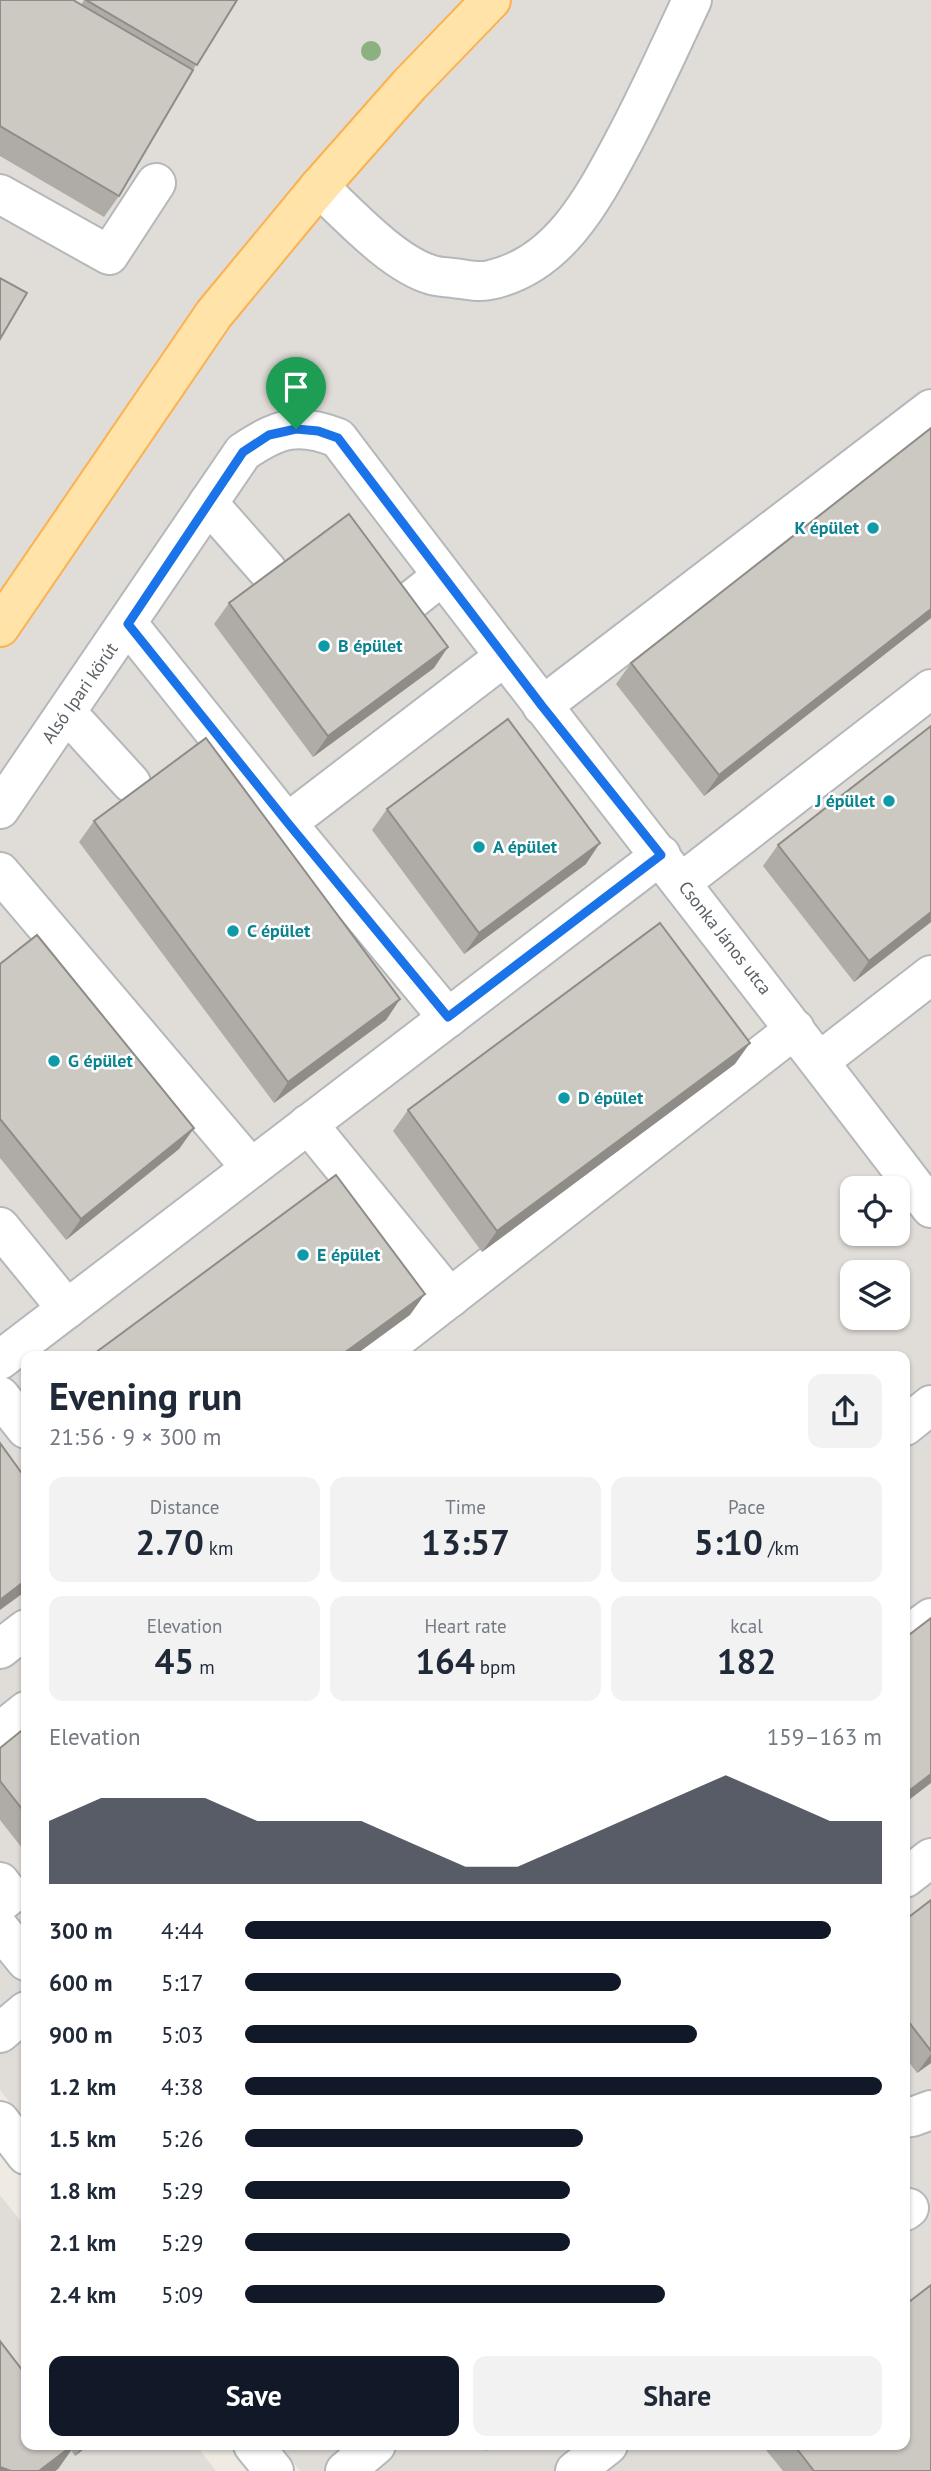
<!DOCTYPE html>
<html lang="en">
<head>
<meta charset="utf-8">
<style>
  body { margin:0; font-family:"PT Sans",sans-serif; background:#f2f2f3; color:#1f2937; height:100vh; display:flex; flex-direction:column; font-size:26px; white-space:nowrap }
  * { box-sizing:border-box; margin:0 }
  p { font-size:23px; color:#747a83 }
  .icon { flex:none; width:38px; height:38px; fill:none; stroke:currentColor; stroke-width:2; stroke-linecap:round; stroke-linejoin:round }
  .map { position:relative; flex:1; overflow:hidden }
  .drawer { position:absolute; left:21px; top:1351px; width:889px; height:1099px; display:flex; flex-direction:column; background:#fff; border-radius:14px; box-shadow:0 2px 5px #0004 }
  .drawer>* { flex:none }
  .controls { position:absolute; left:840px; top:1176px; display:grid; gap:14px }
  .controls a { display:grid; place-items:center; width:70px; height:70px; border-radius:14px; background:#fff; box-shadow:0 2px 5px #0004; font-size:35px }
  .pin { position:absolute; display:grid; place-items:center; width:60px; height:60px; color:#fff; margin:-72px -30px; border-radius:50% 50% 50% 0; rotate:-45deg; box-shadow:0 0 7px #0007 }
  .pin .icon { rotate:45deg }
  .round { display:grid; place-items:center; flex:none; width:74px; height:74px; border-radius:14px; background:#f2f2f3 }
  .head { display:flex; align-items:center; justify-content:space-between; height:119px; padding:0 28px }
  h1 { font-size:38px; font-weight:800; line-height:52px }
  .metrics { display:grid; grid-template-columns:repeat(3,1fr); gap:10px; height:119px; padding:7px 28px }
  .metrics div { display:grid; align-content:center; border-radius:14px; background:#f2f2f3; text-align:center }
  .metrics b { font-size:35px; font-weight:800 }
  .metrics small { font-size:19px; font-weight:400 }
  .metrics p { font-size:19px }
  .chart { height:196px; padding:14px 28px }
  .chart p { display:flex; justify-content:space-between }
  .chart svg { width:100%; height:126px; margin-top:7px; fill:#111827; opacity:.7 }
  .action { display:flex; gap:14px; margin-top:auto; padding:14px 28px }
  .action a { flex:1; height:80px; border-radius:14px; background:#111827; color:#fff; font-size:28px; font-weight:800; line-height:80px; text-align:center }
  .action a+a { background:#f2f2f3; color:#1f2937 }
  ul { padding:0 28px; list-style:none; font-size:23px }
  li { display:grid; grid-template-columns:112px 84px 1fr; align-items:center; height:52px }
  li i { height:18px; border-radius:9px; background:#111827 }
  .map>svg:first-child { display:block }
</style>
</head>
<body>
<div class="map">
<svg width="931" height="2471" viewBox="0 0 931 2471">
  <rect width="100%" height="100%" fill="#efebe3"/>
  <g fill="#e0ddd8" fill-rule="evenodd">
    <path d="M0 0H931V2471H300L279 2445H905V1356H26V2124L0 2090ZM852 1188H898V1234H852ZM852 1272H898V1318H852Z"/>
    <polygon points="0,2195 26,2228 26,2445 196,2445 216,2471 0,2471"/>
  </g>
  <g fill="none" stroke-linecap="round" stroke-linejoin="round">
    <g stroke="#b4b8bb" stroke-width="42">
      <g id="minor">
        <path d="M319 187C348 214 393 264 432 275 438 277 446 277 453 278 464 279 479 283 490 280 560 265 594 197 625 139 649 94 670 47 692 0"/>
        <polyline points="0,194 109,255 156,183"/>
        <polyline points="208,503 267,570"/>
        <polyline points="398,611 442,576"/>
        <polyline points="128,624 287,823 448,1018"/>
        <polyline points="542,706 931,409"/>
        <polyline points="67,713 131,783"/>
        <path d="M0 809 243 452C278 428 298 422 338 438 533 697 735 950 931 1208"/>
        <polyline points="287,823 504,657"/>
        <polyline points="0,872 251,1168"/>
        <polyline points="682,882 931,689"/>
        <polyline points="820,1061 931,975"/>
        <polyline points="308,1124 450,1298"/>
        <polyline points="0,1227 67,1309"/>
        <polyline points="375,1356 795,1029"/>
        <polyline points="0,1360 661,855"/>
        <polyline points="0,1396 26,1429"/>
        <polyline points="905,1426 931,1405"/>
        <polyline points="905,1637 931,1618"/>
        <polyline points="0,1649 26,1629"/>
        <polyline points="0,1732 26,1711"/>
        <polyline points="905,1878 931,1858"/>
        <polyline points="0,1882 10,1895 0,1903"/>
        <polyline points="0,1929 26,1961"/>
        <polyline points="0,2033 26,2011"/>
        <polyline points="905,2118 912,2117 931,2110"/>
        <polyline points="0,2121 26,2155"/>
        <polyline points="905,2211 909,2208"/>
        <polyline points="253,2445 274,2471"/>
        <polyline points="345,2471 376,2445"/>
        <polyline points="575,2471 608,2445"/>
      </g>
    </g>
    <g stroke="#fcb14f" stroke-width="42">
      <polyline id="major" points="0,627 214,314 319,187 410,84 491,0"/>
    </g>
    <use href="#minor" stroke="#fff" stroke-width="38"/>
    <use href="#major" stroke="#ffe3a8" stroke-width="38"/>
  </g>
  <circle fill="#8ab17f" cx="371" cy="51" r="10"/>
  <g fill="#afaca7">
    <polygon points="0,0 81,5 84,0 237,0 193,70 119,196 104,217 0,156"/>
    <polygon points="229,603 434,668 313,757 214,624"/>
    <polygon points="931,618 704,796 616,684 631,663"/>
    <polygon points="387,809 586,864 464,954 372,830"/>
    <polygon points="94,821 400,999 386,1020 274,1103 79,842"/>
    <polygon points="778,845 931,922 854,982 763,866"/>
    <polygon points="0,964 194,1128 179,1149 66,1240 0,1158"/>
    <polygon points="735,1064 482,1252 393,1131 408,1110"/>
    <polygon points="26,1727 26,1853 0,1820 0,1748"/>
    <polygon points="931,1900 931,2063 917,2073 905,2057 905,1920"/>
    <polygon points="0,2341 23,2371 26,2367 26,2445 89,2445 75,2456 71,2450 58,2469 55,2471 0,2471"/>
    <polygon points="481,2445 494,2445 486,2451"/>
    <polygon points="762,2445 905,2445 931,2471 783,2471"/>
  </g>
  <g fill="#8f8c88">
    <polygon points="931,609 931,618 704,796 719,775"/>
    <polygon points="448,647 434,668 313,757 328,736"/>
    <polygon points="600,843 586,864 464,954 479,933"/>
    <polygon points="931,912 931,922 854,982 869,961"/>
    <polygon points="400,999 386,1020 274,1103 288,1082"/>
    <polygon points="750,1043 735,1064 482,1252 497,1231"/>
    <polygon points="194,1128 179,1149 66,1240 81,1219"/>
    <polygon points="425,1294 410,1315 354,1356 340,1356"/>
    <polygon points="26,1580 26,1591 0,1610 0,1600"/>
    <polygon points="931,1774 931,1783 905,1803 905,1794"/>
    <polygon points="931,2054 931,2063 917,2073"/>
    <polygon points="73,2445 75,2445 58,2469 55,2471 39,2471"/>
    <polygon points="83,2445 89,2445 75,2456"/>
    <polygon points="0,2467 11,2471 0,2471"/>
  </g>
  <g fill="#ccc8c2" stroke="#8f8c88" stroke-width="2">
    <polygon points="0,0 73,0 193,70 119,196 0,126"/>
    <polygon points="86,0 237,0 197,65"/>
    <polygon points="0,278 27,293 0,339"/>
    <polygon points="931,428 931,609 719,775 631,663"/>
    <polygon points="349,514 448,647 328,736 229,603"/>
    <polygon points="508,719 600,843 479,933 387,809"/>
    <polygon points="931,726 931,912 869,961 778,845"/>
    <polygon points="206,738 400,999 288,1082 94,821"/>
    <polygon points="660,923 750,1043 497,1231 408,1110"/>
    <polygon points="37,935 194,1128 81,1219 0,1119 0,964"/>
    <polygon points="336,1175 425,1294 340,1356 91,1356"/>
    <polygon points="0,1443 26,1479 26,1580 0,1600"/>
    <polygon points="931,1618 931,1774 905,1794 905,1638"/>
    <polygon points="26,1727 26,1814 0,1781 0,1748"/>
    <polygon points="931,1900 931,2051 905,2017 905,1920"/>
    <polygon points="931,2285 931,2471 814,2471 794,2445 905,2445 905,2305"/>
    <polygon points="0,2341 26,2375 26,2445 73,2445 39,2471 11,2471 0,2467"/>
  </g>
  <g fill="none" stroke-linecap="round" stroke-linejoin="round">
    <g stroke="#fff" stroke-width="14">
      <polygon id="route" points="296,429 318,431 338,438 542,706 661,855 448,1017 287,822 128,624 243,452 269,435"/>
    </g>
    <use href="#route" stroke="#1a73e8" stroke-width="9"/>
  </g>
  <g fill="#0f9aa8" stroke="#fff" stroke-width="2.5">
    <circle cx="873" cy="528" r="7"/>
    <circle cx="324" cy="646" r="7"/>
    <circle cx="889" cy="801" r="7"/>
    <circle cx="479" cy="847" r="7"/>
    <circle cx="233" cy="931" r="7"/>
    <circle cx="54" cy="1061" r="7"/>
    <circle cx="564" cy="1098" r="7"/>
    <circle cx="303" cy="1255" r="7"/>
  </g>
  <g text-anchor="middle" stroke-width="5" stroke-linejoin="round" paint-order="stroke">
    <g font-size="18" font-weight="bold" fill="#0d838f" stroke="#fff" text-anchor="start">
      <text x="859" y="534" text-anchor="end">K épület</text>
      <text x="338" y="652">B épület</text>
      <text x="875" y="807" text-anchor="end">J épület</text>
      <text x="493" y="853">A épület</text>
      <text x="247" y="937">C épület</text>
      <text x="68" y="1067">G épület</text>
      <text x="578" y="1104">D épület</text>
      <text x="317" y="1261">E épület</text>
    </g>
    <g font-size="18" fill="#5b6165" stroke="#fff">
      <text transform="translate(80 693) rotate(-55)" y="6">Alsó Ipari körút</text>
      <text transform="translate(725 938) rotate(52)" y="6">Csonka János utca</text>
    </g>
  </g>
</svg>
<div class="controls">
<a><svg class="icon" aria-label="locate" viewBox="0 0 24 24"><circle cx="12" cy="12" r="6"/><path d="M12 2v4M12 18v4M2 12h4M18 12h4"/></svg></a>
<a><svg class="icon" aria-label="layers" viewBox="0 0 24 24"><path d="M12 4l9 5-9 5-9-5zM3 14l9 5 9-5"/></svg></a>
</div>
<div class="pin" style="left:296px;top:429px;background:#1e9e55"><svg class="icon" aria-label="arrive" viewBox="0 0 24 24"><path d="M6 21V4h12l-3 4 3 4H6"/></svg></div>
<section class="drawer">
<div class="head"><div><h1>Evening run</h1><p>21:56 · 9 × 300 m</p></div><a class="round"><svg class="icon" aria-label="share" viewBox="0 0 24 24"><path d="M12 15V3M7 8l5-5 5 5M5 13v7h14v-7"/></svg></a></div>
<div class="metrics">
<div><p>Distance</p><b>2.70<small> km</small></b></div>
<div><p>Time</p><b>13:57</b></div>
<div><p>Pace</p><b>5:10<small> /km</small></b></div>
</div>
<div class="metrics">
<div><p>Elevation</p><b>45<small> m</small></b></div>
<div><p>Heart rate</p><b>164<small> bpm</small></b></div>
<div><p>kcal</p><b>182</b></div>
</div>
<div class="chart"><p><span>Elevation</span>159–163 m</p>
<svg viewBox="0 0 160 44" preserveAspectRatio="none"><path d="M0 44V22L10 14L20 14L30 14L40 22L50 22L60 22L70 30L80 38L90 38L100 30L110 22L120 14L130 6L140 14L150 22L160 22V44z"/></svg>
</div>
<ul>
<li><b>300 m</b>4:44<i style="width:92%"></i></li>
<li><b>600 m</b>5:17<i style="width:59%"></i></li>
<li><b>900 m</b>5:03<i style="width:71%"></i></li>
<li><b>1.2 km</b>4:38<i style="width:100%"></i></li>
<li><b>1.5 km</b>5:26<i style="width:53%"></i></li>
<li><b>1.8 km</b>5:29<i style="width:51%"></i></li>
<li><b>2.1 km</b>5:29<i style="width:51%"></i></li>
<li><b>2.4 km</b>5:09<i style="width:66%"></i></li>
</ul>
<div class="action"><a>Save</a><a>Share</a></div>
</section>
</div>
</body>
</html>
